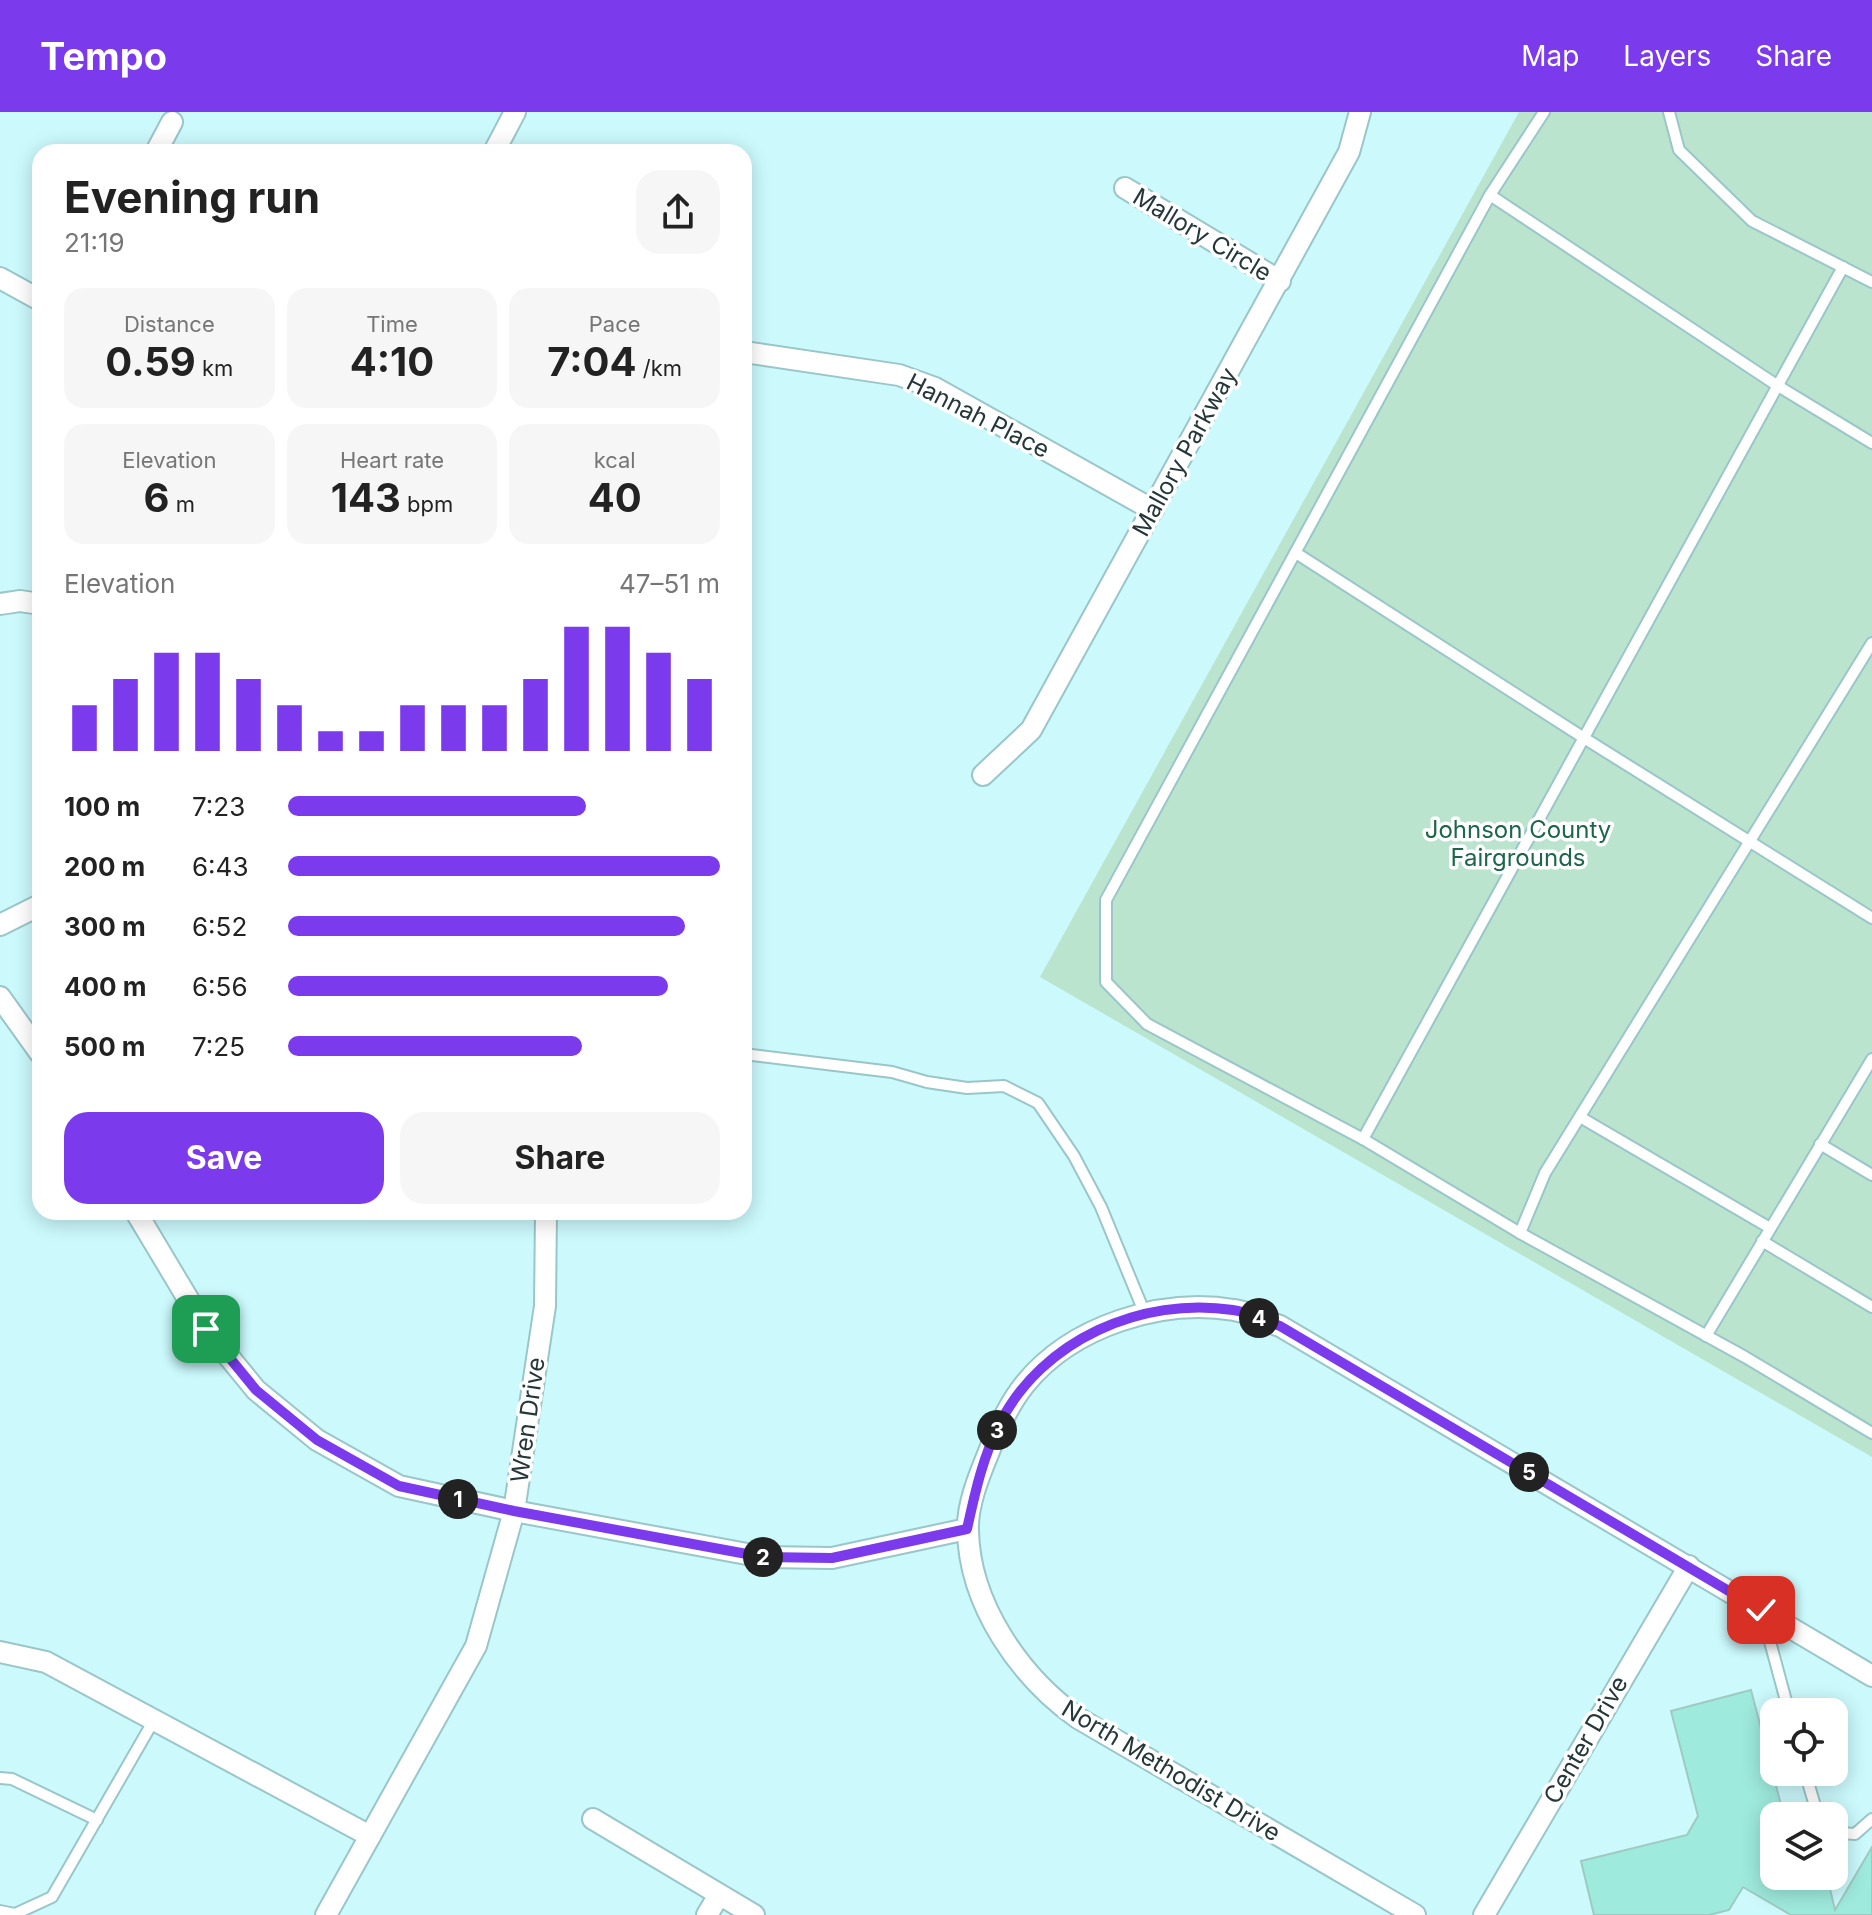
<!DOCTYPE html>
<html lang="en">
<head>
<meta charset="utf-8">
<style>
  body { margin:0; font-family:Inter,sans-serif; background:#f6f6f6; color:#222; height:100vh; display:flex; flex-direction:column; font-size:30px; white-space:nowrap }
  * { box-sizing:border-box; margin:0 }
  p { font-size:26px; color:#767676 }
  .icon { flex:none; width:44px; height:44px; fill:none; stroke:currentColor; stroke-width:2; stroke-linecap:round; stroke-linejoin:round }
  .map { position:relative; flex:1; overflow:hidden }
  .sheet { position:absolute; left:32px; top:32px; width:720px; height:1076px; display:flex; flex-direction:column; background:#fff; border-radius:24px; box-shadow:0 4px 20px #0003 }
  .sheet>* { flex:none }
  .tools { position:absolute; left:1760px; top:1586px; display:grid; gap:16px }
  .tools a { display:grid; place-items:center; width:88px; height:88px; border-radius:16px; background:#fff; box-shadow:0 4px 20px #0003; font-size:40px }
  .pin { position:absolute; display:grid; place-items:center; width:68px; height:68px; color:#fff; margin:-34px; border-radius:16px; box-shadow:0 4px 12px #0006 }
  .km { position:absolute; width:40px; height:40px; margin:-20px; border-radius:50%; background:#222; color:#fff; font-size:22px; line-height:40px; text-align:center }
  .round { display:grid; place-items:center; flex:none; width:84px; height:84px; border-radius:24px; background:#f6f6f6 }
  .summary { display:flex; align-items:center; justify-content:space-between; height:136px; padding:0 32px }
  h1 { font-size:44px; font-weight:700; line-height:60px }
  .stats { display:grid; grid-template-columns:repeat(3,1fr); gap:12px; height:136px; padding:8px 32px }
  .stats div { display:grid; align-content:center; border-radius:20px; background:#f6f6f6; text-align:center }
  .stats b { font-size:40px; font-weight:700 }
  .stats small { font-size:22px; font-weight:400 }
  .stats p { font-size:22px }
  .chart { height:224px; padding:16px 32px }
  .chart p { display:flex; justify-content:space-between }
  .chart svg { width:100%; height:144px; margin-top:8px; stroke:#7c3aed; stroke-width:6 }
  .primary-button { display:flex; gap:16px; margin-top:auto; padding:16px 32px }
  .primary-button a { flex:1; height:92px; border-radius:24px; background:#7c3aed; color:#fff; font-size:32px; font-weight:700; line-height:92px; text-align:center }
  .primary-button a+a { background:#f6f6f6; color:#222 }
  ul { padding:0 32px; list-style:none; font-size:26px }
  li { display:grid; grid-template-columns:128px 96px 1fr; align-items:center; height:60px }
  li i { height:20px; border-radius:10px; background:#7c3aed }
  header { display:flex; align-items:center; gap:48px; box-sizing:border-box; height:112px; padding:0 40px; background:#7c3aed; color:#fff }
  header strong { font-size:38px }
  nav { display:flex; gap:44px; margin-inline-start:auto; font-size:28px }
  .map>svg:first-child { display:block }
</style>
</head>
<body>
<header>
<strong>Tempo</strong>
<nav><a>Map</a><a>Layers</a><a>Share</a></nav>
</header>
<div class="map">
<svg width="1872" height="1803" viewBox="0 0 1872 1803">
  <rect width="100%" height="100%" fill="#cbf9fc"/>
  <polygon fill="#bbe4cf" points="1519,0 1872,0 1872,1345 1040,865"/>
  <polygon fill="#9eeadd" stroke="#9fcac2" stroke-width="2" points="1751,1578 1784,1704 1774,1704 1774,1764 1827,1764 1835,1798 1872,1735 1872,1803 1791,1803 1743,1775 1729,1798 1709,1803 1594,1803 1581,1749 1687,1723 1698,1704 1671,1599"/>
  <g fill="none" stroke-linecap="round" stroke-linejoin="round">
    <g stroke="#9ac6c9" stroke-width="14">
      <g id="lane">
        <polyline points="1544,0 1490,83 1106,788 1106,870 1147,912 1363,1027 1520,1121 1745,1245 1872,1321"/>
        <polyline points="1669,0 1679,38 1752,109 1872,170"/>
        <polyline points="1490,83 1778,274 1872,331"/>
        <polyline points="1296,441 1584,626 1872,806"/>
        <polyline points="744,942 892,960 927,970 967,976 1004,974 1038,991 1074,1044 1101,1095 1145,1202"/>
        <polyline points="1580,1005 1770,1116"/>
        <polyline points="1363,1027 1843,155"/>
        <polyline points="1820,1032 1872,1063"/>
        <polyline points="1520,1121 1545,1061 1872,531"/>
        <polyline points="1762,1129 1872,1195"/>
        <polyline points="1706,1224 1872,947"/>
        <polyline points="1762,1500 1789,1600"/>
        <polyline points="1805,1660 1818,1704"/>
        <polyline points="0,1666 12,1667 97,1708"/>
        <polyline points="1841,1721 1855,1722 1872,1707"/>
        <polyline points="0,1799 15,1802 52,1785 154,1608"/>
      </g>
    </g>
    <g stroke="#9ac6c9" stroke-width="24">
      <g id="street">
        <polyline points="156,40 172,10"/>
        <polyline points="494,40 515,0"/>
        <polyline points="1125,76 1280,169"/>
        <polyline points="0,166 40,188"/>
        <polyline points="744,240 899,263 935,276 1153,398"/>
        <polyline points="0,492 20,489 40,492"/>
        <polyline points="983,663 1031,618 1349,40 1360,0"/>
        <polyline points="0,813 40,793"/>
        <polyline points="0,885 40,941"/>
        <polyline points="136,1100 206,1217 256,1278 317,1328 399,1374 514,1399 763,1445 832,1446 967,1417"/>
        <polyline points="0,1540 46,1550 370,1724"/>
        <polyline points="593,1707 754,1803"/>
        <polyline points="326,1803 476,1534 514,1399 545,1194 546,1100"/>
        <polyline points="707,1803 719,1783"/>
        <path d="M1415 1803 1078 1606C1020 1565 969 1492 968 1418 967 1393 979 1364 988 1342 997 1318 1008 1293 1025 1272 1072 1214 1161 1186 1234 1198 1249 1200 1265 1209 1280 1214L1872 1564"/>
        <polyline points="1484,1803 1689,1454"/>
      </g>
    </g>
    <use href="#lane" stroke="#fff" stroke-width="10"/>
    <use href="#street" stroke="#fff" stroke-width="20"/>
  </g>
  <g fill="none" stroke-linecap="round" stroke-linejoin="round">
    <g stroke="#fff" stroke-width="16">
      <path id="route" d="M206 1217 256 1278 317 1328 399 1374 514 1399 763 1445 832 1446 967 1417C975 1381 983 1344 1000 1311 1042 1228 1142 1184 1233 1198 1249 1200 1265 1209 1280 1214L1761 1498"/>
    </g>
    <use href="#route" stroke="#7c3aed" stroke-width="10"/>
  </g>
  <g text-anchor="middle" stroke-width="7" stroke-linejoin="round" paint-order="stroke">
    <g font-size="24" fill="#253738" stroke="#fff">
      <text transform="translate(1202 123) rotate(31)" y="8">Mallory Circle</text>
      <text transform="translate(978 304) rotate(27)" y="8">Hannah Place</text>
      <text transform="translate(1185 340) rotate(-61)" y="8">Mallory Parkway</text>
      <text transform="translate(528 1308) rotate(-82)" y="8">Wren Drive</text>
      <text transform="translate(1586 1628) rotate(-60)" y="8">Center Drive</text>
      <text transform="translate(1171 1659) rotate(31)" y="8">North Methodist Drive</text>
    </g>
    <g font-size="24" fill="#1d664a" stroke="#fff">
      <text x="1518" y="726">Johnson County<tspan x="1518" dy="28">Fairgrounds</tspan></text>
    </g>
  </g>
</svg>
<div class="tools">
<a><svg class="icon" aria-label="locate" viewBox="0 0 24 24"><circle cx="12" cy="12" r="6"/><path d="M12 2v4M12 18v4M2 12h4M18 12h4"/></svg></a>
<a><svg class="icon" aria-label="layers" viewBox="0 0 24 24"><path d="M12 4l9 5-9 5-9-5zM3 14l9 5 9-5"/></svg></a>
</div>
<div class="pin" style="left:206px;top:1217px;background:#1e9e55"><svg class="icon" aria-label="arrive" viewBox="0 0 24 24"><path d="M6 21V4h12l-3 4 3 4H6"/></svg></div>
<div class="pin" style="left:1761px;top:1498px;background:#d93025"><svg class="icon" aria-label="check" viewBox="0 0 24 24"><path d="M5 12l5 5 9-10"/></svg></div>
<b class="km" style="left:458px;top:1387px">1</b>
<b class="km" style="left:763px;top:1445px">2</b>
<b class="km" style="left:997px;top:1318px">3</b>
<b class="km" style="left:1259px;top:1206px">4</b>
<b class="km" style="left:1529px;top:1360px">5</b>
<section class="sheet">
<div class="summary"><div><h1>Evening run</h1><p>21:19</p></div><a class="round"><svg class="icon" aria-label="share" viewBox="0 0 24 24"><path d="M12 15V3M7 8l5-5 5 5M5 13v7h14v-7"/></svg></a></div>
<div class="stats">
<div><p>Distance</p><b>0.59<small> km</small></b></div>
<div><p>Time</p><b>4:10</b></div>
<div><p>Pace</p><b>7:04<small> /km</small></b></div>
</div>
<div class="stats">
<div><p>Elevation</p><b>6<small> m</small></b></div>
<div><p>Heart rate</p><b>143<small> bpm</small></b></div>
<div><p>kcal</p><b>40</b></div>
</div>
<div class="chart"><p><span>Elevation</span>47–51 m</p>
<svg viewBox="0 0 160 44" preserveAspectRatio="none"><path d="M5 44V30M15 44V22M25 44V14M35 44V14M45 44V22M55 44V30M65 44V38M75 44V38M85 44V30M95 44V30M105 44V30M115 44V22M125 44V6M135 44V6M145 44V14M155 44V22"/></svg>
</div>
<ul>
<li><b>100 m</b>7:23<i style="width:69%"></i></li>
<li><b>200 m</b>6:43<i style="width:100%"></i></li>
<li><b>300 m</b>6:52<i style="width:92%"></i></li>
<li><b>400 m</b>6:56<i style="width:88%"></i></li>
<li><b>500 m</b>7:25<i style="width:68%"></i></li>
</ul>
<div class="primary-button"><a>Save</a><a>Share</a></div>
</section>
</div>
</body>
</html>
